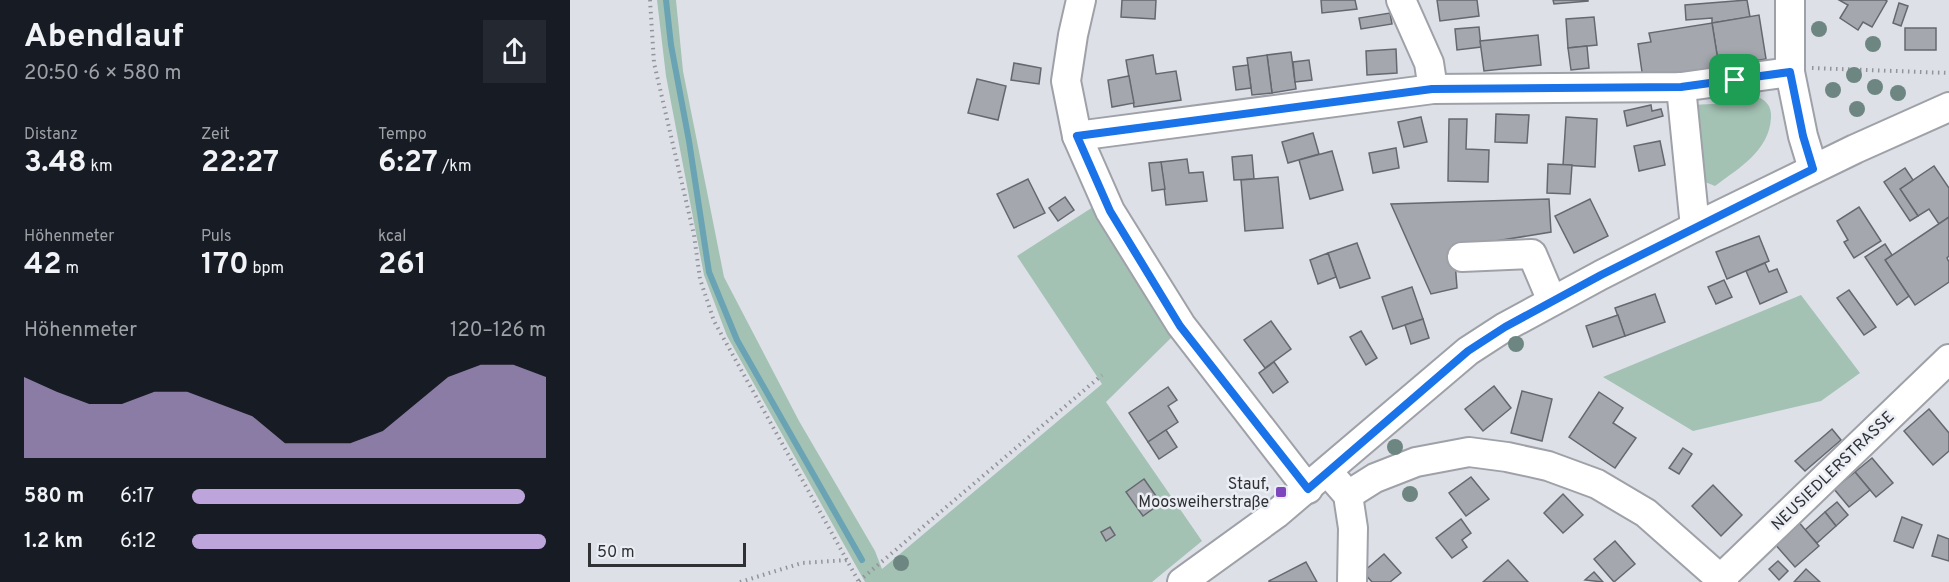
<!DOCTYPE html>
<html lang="de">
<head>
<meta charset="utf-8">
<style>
  body { margin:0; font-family:Overpass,sans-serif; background:#242831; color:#f1f3f6; height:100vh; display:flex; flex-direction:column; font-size:22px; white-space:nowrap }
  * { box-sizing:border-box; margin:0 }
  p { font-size:20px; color:#9ea1a6 }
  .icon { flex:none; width:33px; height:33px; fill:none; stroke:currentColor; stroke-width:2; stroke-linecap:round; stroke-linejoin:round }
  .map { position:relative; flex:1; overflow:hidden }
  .sheet { display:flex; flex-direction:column; background:#171b24; width:570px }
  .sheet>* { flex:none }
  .scale { position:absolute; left:18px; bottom:15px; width:158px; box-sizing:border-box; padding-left:6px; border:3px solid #303134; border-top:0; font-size:16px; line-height:21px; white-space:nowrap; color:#303134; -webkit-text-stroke:4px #ebeef5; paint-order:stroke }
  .pin { position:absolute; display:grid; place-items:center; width:51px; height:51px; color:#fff; margin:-26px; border-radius:12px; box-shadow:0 3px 9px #0006 }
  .round { display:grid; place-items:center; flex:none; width:63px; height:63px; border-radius:0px; background:#242831 }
  .headline { display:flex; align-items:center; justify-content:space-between; height:102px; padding:0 24px }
  h1 { font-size:33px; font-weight:700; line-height:45px }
  .metrics { display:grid; grid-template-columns:repeat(3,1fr); gap:9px; height:102px; padding:6px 24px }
  .metrics div { display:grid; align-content:center }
  .metrics b { font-size:30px; font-weight:700 }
  .metrics small { font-size:16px; font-weight:400 }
  .metrics p { font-size:16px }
  .chart { height:168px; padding:12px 24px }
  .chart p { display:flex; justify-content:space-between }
  .chart svg { width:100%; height:108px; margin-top:6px; fill:#bda5dc; opacity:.7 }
  ul { padding:0 24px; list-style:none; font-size:20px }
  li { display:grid; grid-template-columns:96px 72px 1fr; align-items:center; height:45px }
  li i { height:15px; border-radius:8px; background:#bda5dc }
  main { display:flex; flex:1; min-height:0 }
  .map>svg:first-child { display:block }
</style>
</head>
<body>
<main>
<section class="sheet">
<div class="headline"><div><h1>Abendlauf</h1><p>20:50 · 6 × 580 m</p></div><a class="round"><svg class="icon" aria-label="share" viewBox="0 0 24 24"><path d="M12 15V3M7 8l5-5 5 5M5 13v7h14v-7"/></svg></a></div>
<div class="metrics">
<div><p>Distanz</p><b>3.48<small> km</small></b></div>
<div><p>Zeit</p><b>22:27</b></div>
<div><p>Tempo</p><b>6:27<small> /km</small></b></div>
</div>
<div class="metrics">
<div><p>Höhenmeter</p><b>42<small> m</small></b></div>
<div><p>Puls</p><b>170<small> bpm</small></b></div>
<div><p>kcal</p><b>261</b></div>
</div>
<div class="chart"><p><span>Höhenmeter</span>120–126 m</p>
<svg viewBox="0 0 160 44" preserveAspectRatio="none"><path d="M0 44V11L10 17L20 22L30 22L40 17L50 17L60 22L70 27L80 38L90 38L100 38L110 33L120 22L130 11L140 6L150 6L160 11V44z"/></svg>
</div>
<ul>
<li><b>580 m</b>6:17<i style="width:94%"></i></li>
<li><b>1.2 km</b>6:12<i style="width:100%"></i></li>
</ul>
</section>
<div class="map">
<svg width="1379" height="582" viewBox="0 0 1379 582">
  <rect width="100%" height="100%" fill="#dee0e8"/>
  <g fill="#a3c2b3">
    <polygon points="87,0 106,0 113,71 154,277 229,421 305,551 312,569 532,384 447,256 523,207 604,335 536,402 632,541 582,582 295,582 157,336 134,275 96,76"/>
    <path d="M1183 95C1195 99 1202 105 1201 118 1199 151 1169 168 1145 186L1130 180 1121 105 1183 102Z"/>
    <polygon points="1231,295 1290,373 1251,401 1123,431 1033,377"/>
  </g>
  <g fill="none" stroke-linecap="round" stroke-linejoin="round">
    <polyline stroke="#69a3b4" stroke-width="6" points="96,0 101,45 119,141 139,272 167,340 292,560"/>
  </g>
  <g fill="#a5a7af" stroke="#66686f" stroke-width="1.5">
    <polygon points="552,0 586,0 585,19 551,17"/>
    <polygon points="751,0 785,0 787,9 752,13"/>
    <polygon points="867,0 907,0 909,16 870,21"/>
    <polygon points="983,0 1018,0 1018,1 984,4"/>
    <polygon points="1177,0 1180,17 1142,23 1142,18 1116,20 1115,5"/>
    <polygon points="1269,0 1315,0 1317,1 1302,27 1293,22 1288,30 1270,18 1278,5"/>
    <polygon points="1329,3 1338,6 1331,26 1323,23"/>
    <polygon points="820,13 822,24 791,29 789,18"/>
    <polygon points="1189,15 1196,59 1149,67 1142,23"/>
    <polygon points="1024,17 1027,45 998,48 996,19"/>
    <polygon points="1142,23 1149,67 1073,79 1068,44 1081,42 1079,33"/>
    <polygon points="909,27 911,47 887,50 885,29"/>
    <rect x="1335" y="28" width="31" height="22"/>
    <polygon points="968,35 971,65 914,71 910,41"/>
    <polygon points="1017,46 1019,68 1001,70 998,48"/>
    <polygon points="826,49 827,73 797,75 796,51"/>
    <polygon points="721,52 726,89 702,93 697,55"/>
    <polygon points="583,55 586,74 606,71 611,100 564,107 556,60"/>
    <polygon points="697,55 702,93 682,95 677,58"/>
    <polygon points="739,60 742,80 725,82 723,62"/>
    <polygon points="444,63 471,68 469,84 441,80"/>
    <polygon points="678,65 681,88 666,90 663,67"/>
    <polygon points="559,76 564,103 542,107 538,80"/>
    <polygon points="407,79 436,86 428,120 398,113"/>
    <polygon points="1081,105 1082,111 1091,109 1093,116 1057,126 1054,111"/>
    <polygon points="926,114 959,115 957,143 925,142"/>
    <polygon points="851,117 857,142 834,147 828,122"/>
    <polygon points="996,117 1027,119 1025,167 993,165"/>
    <polygon points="879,119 897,119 896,149 919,150 918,182 878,181"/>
    <polygon points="743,133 749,154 718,163 712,142"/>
    <polygon points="1090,141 1095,165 1069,171 1064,146"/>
    <polygon points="826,148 829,168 803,173 799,153"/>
    <polygon points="762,151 773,190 740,199 729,160"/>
    <polygon points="682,155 684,179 664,180 662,157"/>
    <polygon points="617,159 619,173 633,172 637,201 596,205 591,162"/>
    <polygon points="591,162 595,189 582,191 579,163"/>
    <polygon points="978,164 1002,165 1000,194 977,193"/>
    <polygon points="1364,166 1379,188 1379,217 1369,224 1359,209 1348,216 1330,189"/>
    <polygon points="1335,168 1343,180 1330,189 1348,216 1340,221 1314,182"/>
    <polygon points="708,177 713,228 675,231 671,180"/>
    <polygon points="458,179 475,213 444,228 427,194"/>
    <polygon points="495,197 504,210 488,221 479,208"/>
    <polygon points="979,199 981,232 884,248 887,288 861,294 821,204"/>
    <polygon points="1020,199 1038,236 1004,253 985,216"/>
    <polygon points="1289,207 1311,241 1284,258 1274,242 1278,240 1267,221"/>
    <polygon points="1379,217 1379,256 1377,258 1379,262 1379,282 1345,305 1315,260"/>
    <polygon points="1189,236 1199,261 1157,279 1146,252"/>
    <polygon points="787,243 800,278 770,288 758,253"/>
    <polygon points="1315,244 1322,255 1315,260 1339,296 1327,305 1295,257"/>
    <polygon points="758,253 766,277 748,284 740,260"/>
    <polygon points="1195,263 1199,272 1207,269 1217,292 1190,304 1176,271"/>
    <polygon points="1154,280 1162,297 1146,304 1138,287"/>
    <polygon points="842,287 853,319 823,329 812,297"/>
    <polygon points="1279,290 1306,327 1294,335 1267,298"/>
    <polygon points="1085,294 1095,322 1055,336 1045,308"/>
    <polygon points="1048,315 1055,336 1023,347 1016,326"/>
    <polygon points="853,319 859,338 841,344 835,325"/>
    <polygon points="701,321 721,349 695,368 674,340"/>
    <polygon points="791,331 807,358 796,365 780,337"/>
    <polygon points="704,362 718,382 703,393 689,373"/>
    <polygon points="924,386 941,408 913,431 895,409"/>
    <polygon points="598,387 607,400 598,406 608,422 578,442 559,413"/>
    <polygon points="952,391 982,399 972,441 941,433"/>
    <polygon points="1029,392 1053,408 1043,423 1066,438 1045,468 999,437"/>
    <polygon points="1359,409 1379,433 1379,451 1363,465 1334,431"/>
    <polygon points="1262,429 1271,440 1235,471 1225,461"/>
    <polygon points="596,430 607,447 589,459 578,442"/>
    <polygon points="1113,448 1122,454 1109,474 1099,468"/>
    <polygon points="1302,458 1323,483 1306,497 1285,472"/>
    <polygon points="1285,472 1300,490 1279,507 1264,489"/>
    <polygon points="901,477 919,499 896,516 879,493"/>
    <polygon points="574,479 591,503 573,516 556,492"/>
    <polygon points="1143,485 1172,515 1151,536 1122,506"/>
    <polygon points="993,494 1013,515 993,533 974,513"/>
    <polygon points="1267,502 1278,515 1266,526 1255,512"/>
    <polygon points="1255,512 1266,526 1247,543 1235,530"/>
    <polygon points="1332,517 1352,525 1343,548 1324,541"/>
    <polygon points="891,519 901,533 892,540 897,547 882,558 866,538"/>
    <polygon points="1227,520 1249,546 1225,567 1203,542"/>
    <polygon points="540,527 545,535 536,541 531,532"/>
    <polygon points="1368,535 1379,539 1379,561 1362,556"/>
    <polygon points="1045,541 1065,564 1044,582 1024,559"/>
    <polygon points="814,554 831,573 820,582 802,582 793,572"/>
    <polygon points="938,560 958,582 913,582"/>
    <polygon points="1208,561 1218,571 1209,580 1199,569"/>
    <polygon points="736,562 747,582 699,582 699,581"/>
    <polygon points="1236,569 1250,582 1224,582"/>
    <polygon points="1024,572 1033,582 1015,580"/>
  </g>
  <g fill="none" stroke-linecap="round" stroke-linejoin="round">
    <g stroke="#9fa1a8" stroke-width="32">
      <g id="minor">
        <polyline points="511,0 503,35 496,81 507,136 540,211 611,325 738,489"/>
        <polyline points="831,0 859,63 863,89"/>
        <polyline points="1220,0 1220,72 1233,136 1243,169"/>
        <polyline points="1111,87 1125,227"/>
        <polyline points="507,136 863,89 1111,87 1220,72"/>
        <polyline points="892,257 962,254 982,301"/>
        <polyline points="765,480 778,495 783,528 782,582"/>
        <polyline points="778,495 805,478 846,462 899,452 937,457 978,466 1027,484 1076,513 1154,582"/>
        <polyline points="612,582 706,514 898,351 935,327 1031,275 1125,227 1285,149 1379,107"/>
        <polyline points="1147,582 1379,359"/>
      </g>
    </g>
    <g stroke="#92949a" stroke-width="4" stroke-dasharray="1.5 4.5" stroke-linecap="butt">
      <polyline points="80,0 84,63 124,235 130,279 144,321 289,582"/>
      <polyline points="1242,68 1379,73"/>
      <polyline points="289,581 532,375"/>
      <polyline points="170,582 232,563 278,560"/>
    </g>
    <use href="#minor" stroke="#fff" stroke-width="28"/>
  </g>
  <g fill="#6d8681">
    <circle cx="1249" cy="29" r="8"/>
    <circle cx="1303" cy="44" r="8"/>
    <circle cx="1284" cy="75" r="8"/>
    <circle cx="1305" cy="87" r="8"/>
    <circle cx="1263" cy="90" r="8"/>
    <circle cx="1328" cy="93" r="8"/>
    <circle cx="1287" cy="109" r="8"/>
    <circle cx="946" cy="344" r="8"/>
    <circle cx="825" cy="447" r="8"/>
    <circle cx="840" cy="494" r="8"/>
    <circle cx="331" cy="563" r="8"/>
  </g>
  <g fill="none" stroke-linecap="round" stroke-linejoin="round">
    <g stroke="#fff" stroke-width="12">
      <polygon id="route" points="1220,72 1233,136 1243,169 1031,275 935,327 898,351 738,489 610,326 540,211 507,136 862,89 1111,87"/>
    </g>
    <use href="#route" stroke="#1a73e8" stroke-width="8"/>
  </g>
  <rect fill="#7d46bd" stroke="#ebeef5" stroke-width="2" x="705" y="486" width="12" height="12" rx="3"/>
  <g text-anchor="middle" stroke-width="5" stroke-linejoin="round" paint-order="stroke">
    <g font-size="16" fill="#303134" stroke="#ebeef5">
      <text transform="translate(1262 470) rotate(-44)" y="6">NEUSIEDLERSTRASSE</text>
    </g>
    <g font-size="16" fill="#303134" stroke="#ebeef5" text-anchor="end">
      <text x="699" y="489">Stauf,<tspan x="699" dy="18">Moosweiherstraße</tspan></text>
    </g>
  </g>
</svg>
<div class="scale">50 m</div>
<div class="pin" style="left:1165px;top:80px;background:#1e9e55"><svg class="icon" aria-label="arrive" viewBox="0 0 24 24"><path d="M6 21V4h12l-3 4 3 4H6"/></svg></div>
</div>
</main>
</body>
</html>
